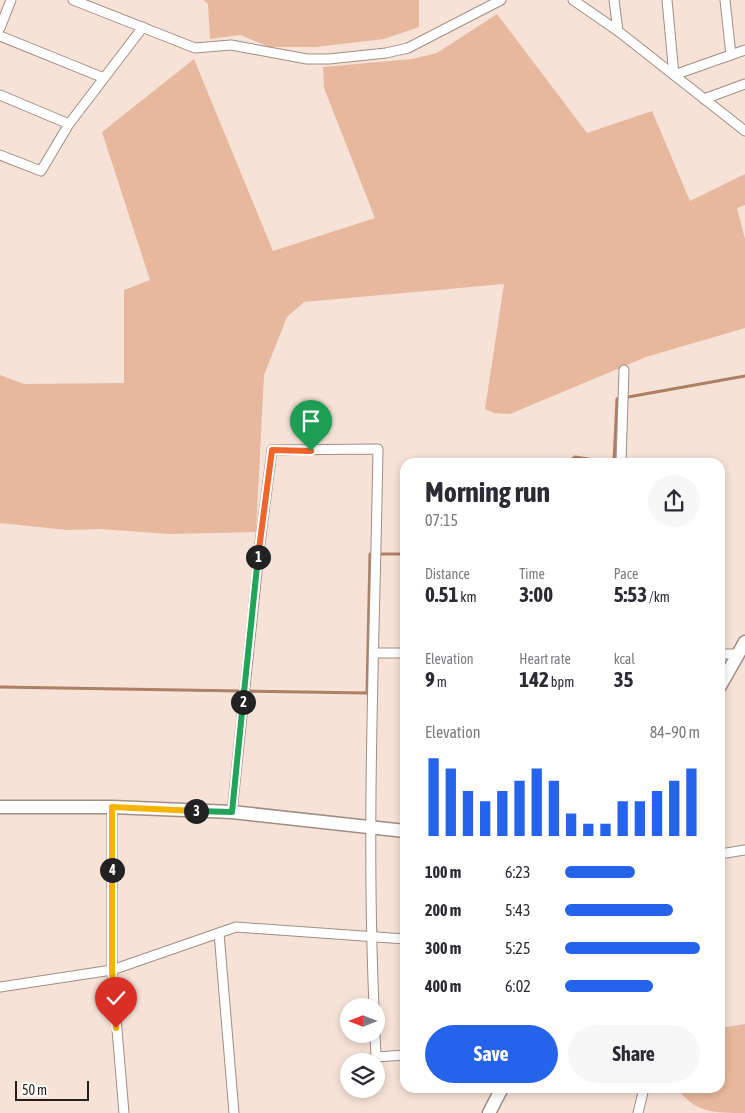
<!DOCTYPE html>
<html lang="en">
<head>
<meta charset="utf-8">
<style>
  body { margin:0; font-family:"Asap Condensed",sans-serif; background:#f7f7f7; color:#2b2b33; height:100vh; display:flex; flex-direction:column; font-size:19px; white-space:nowrap }
  * { box-sizing:border-box; margin:0 }
  p { font-size:16px; color:#7c7c81 }
  .icon { flex:none; width:28px; height:28px; fill:none; stroke:currentColor; stroke-width:2; stroke-linecap:round; stroke-linejoin:round }
  .map { position:relative; flex:1; overflow:hidden }
  .side { position:absolute; left:400px; top:458px; width:325px; height:635px; display:flex; flex-direction:column; background:#fff; border-radius:15px; box-shadow:0 2px 8px #0003 }
  .side>* { flex:none }
  .needle { width:32px; rotate:270deg }
  .fabs { position:absolute; left:340px; top:998px; display:grid; gap:10px }
  .fabs a { display:grid; place-items:center; width:45px; height:45px; border-radius:50%; background:#fff; box-shadow:0 2px 8px #0003; font-size:25px }
  .scale { position:absolute; left:15px; bottom:12px; width:74px; box-sizing:border-box; padding-left:5px; border:2px solid #251e1a; border-top:0; font-size:14px; line-height:18px; white-space:nowrap; color:#251e1a; -webkit-text-stroke:4px #fff; paint-order:stroke }
  .pin { position:absolute; display:grid; place-items:center; width:42px; height:42px; color:#fff; margin:-51px -21px; border-radius:50% 50% 50% 0; rotate:-45deg; box-shadow:0 0 5px #0007 }
  .pin .icon { rotate:45deg }
  .km { position:absolute; width:25px; height:25px; margin:-12px; border-radius:50%; background:#222; color:#fff; font-size:14px; line-height:25px; text-align:center }
  .round { display:grid; place-items:center; flex:none; width:52px; height:52px; border-radius:26px; background:#f7f7f7 }
  .summary { display:flex; align-items:center; justify-content:space-between; height:85px; padding:0 25px }
  h1 { font-size:28px; font-weight:700; line-height:38px }
  .figures { display:grid; grid-template-columns:repeat(3,1fr); gap:8px; height:85px; padding:5px 25px }
  .figures div { display:grid; align-content:center }
  .figures b { font-size:21px; font-weight:700 }
  .figures small { font-size:14px; font-weight:400 }
  .figures p { font-size:14px }
  .chart { height:140px; padding:10px 25px }
  .chart p { display:flex; justify-content:space-between }
  .chart svg { width:100%; height:90px; margin-top:5px; stroke:#2563eb; stroke-width:6 }
  .primary-button { display:flex; gap:10px; margin-top:auto; padding:10px 25px }
  .primary-button a { flex:1; height:58px; border-radius:30px; background:#2563eb; color:#fff; font-size:20px; font-weight:700; line-height:58px; text-align:center }
  .primary-button a+a { background:#f7f7f7; color:#2b2b33 }
  ul { padding:0 25px; list-style:none; font-size:16px }
  li { display:grid; grid-template-columns:80px 60px 1fr; align-items:center; height:38px }
  li i { height:12px; border-radius:6px; background:#2563eb }
  .map>svg:first-child { display:block }
</style>
</head>
<body>
<div class="map">
<svg width="745" height="1113" viewBox="0 0 745 1113">
  <rect width="100%" height="100%" fill="#f6e2d7"/>
  <g fill="#e7b89d">
    <polygon points="203,0 419,0 419,27 384,39 316,47 269,47 240,35 210,39 208,4"/>
    <polygon points="497,14 587,133 652,111 690,201 745,174 745,205 737,208 745,239 745,328 646,357 510,414 494,413 485,409 504,284 304,302 287,317 264,375 256,532 169,534 100,529 67,530 0,523 0,375 24,384 124,383 124,290 150,280 102,132 194,59 273,251 375,218 324,88 323,67 412,59 437,53"/>
    <path d="M745 1024V1113C715 1113 695 1113 677 1088H720V1028Z"/>
  </g>
  <g fill="none" stroke-linecap="round" stroke-linejoin="round">
    <g stroke="#ad7f64" stroke-width="3">
      <polyline points="568,462 575,457 608,462"/>
      <polyline points="614,462 617,399 745,376"/>
      <polyline points="0,687 367,693 370,554 405,554"/>
    </g>
    <g stroke="#a08e84" stroke-width="11">
      <g id="street">
        <polyline points="73,0 195,48 231,45 307,59 329,59 386,53 408,48 501,0"/>
        <polyline points="573,0 618,31 745,131"/>
        <polyline points="614,0 618,31"/>
        <polyline points="667,0 674,75 745,50"/>
        <polyline points="725,0 731,55"/>
        <polyline points="0,28 11,0"/>
        <polyline points="0,36 104,78"/>
        <polyline points="0,95 69,124"/>
        <polyline points="704,99 745,84"/>
        <polyline points="0,155 41,171 69,124 143,27"/>
        <polyline points="621,462 624,370"/>
        <polyline points="375,653 405,653"/>
        <polyline points="720,654 738,654"/>
        <polyline points="112,807 112,970 124,1113"/>
        <path d="M232 812 260 543 272 450 378 449C375 634 366 821 374 1006"/>
        <polyline points="720,854 745,850"/>
        <polyline points="219,933 234,1113"/>
        <polyline points="0,987 112,970 236,927 405,939"/>
        <polyline points="375,1034 376,1057 405,1055"/>
        <polyline points="638,1113 644,1088"/>
      </g>
    </g>
    <g stroke="#a08e84" stroke-width="15">
      <g id="secondary">
        <polyline points="720,686 745,642"/>
        <polyline points="0,807 112,807 232,812 405,831"/>
        <polyline points="489,1113 502,1088"/>
      </g>
    </g>
    <use href="#street" stroke="#fff" stroke-width="9"/>
    <use href="#secondary" stroke="#fff" stroke-width="12"/>
  </g>
  <g fill="none" stroke-linecap="round" stroke-linejoin="round">
    <g stroke="#fff" stroke-width="10">
      <polyline id="split-1" points="258,557 272,450 311,451"/>
    </g>
    <g stroke="#fff" stroke-width="10">
      <polyline id="split-2" points="243,702 258,557"/>
    </g>
    <g stroke="#fff" stroke-width="10">
      <polyline id="split-3" points="196,811 232,812 243,702"/>
    </g>
    <g stroke="#fff" stroke-width="10">
      <polyline id="split-4" points="112,870 112,807 196,811"/>
    </g>
    <g stroke="#fff" stroke-width="10">
      <polyline id="split-5" points="112,870 112,970 116,1028"/>
    </g>
    <use href="#split-1" stroke="#f0652b" stroke-width="6"/>
    <use href="#split-2" stroke="#22a559" stroke-width="6"/>
    <use href="#split-3" stroke="#22a559" stroke-width="6"/>
    <use href="#split-4" stroke="#f5b400" stroke-width="6"/>
    <use href="#split-5" stroke="#f5b400" stroke-width="6"/>
  </g>
</svg>
<div class="fabs">
<a><svg class="needle" viewBox="-14 -14 28 28"><path d="M0-13l5 13h-10z" fill="#e53935"/><path d="M0 13l5-13h-10z" fill="#7c7c81"/></svg></a>
<a><svg class="icon" aria-label="layers" viewBox="0 0 24 24"><path d="M12 4l9 5-9 5-9-5zM3 14l9 5 9-5"/></svg></a>
</div>
<div class="scale">50 m</div>
<div class="pin" style="left:311px;top:451px;background:#1e9e55"><svg class="icon" aria-label="arrive" viewBox="0 0 24 24"><path d="M6 21V4h12l-3 4 3 4H6"/></svg></div>
<div class="pin" style="left:116px;top:1028px;background:#d93025"><svg class="icon" aria-label="check" viewBox="0 0 24 24"><path d="M5 12l5 5 9-10"/></svg></div>
<b class="km" style="left:258px;top:557px">1</b>
<b class="km" style="left:243px;top:702px">2</b>
<b class="km" style="left:196px;top:811px">3</b>
<b class="km" style="left:112px;top:870px">4</b>
<section class="side">
<div class="summary"><div><h1>Morning run</h1><p>07:15</p></div><a class="round"><svg class="icon" aria-label="share" viewBox="0 0 24 24"><path d="M12 15V3M7 8l5-5 5 5M5 13v7h14v-7"/></svg></a></div>
<div class="figures">
<div><p>Distance</p><b>0.51<small> km</small></b></div>
<div><p>Time</p><b>3:00</b></div>
<div><p>Pace</p><b>5:53<small> /km</small></b></div>
</div>
<div class="figures">
<div><p>Elevation</p><b>9<small> m</small></b></div>
<div><p>Heart rate</p><b>142<small> bpm</small></b></div>
<div><p>kcal</p><b>35</b></div>
</div>
<div class="chart"><p><span>Elevation</span>84–90 m</p>
<svg viewBox="0 0 160 44" preserveAspectRatio="none"><path d="M5 44V6M15 44V11M25 44V22M35 44V27M45 44V22M55 44V17M65 44V11M75 44V17M85 44V33M95 44V38M105 44V38M115 44V27M125 44V27M135 44V22M145 44V17M155 44V11"/></svg>
</div>
<ul>
<li><b>100 m</b>6:23<i style="width:52%"></i></li>
<li><b>200 m</b>5:43<i style="width:80%"></i></li>
<li><b>300 m</b>5:25<i style="width:100%"></i></li>
<li><b>400 m</b>6:02<i style="width:65%"></i></li>
</ul>
<div class="primary-button"><a>Save</a><a>Share</a></div>
</section>
</div>
</body>
</html>
